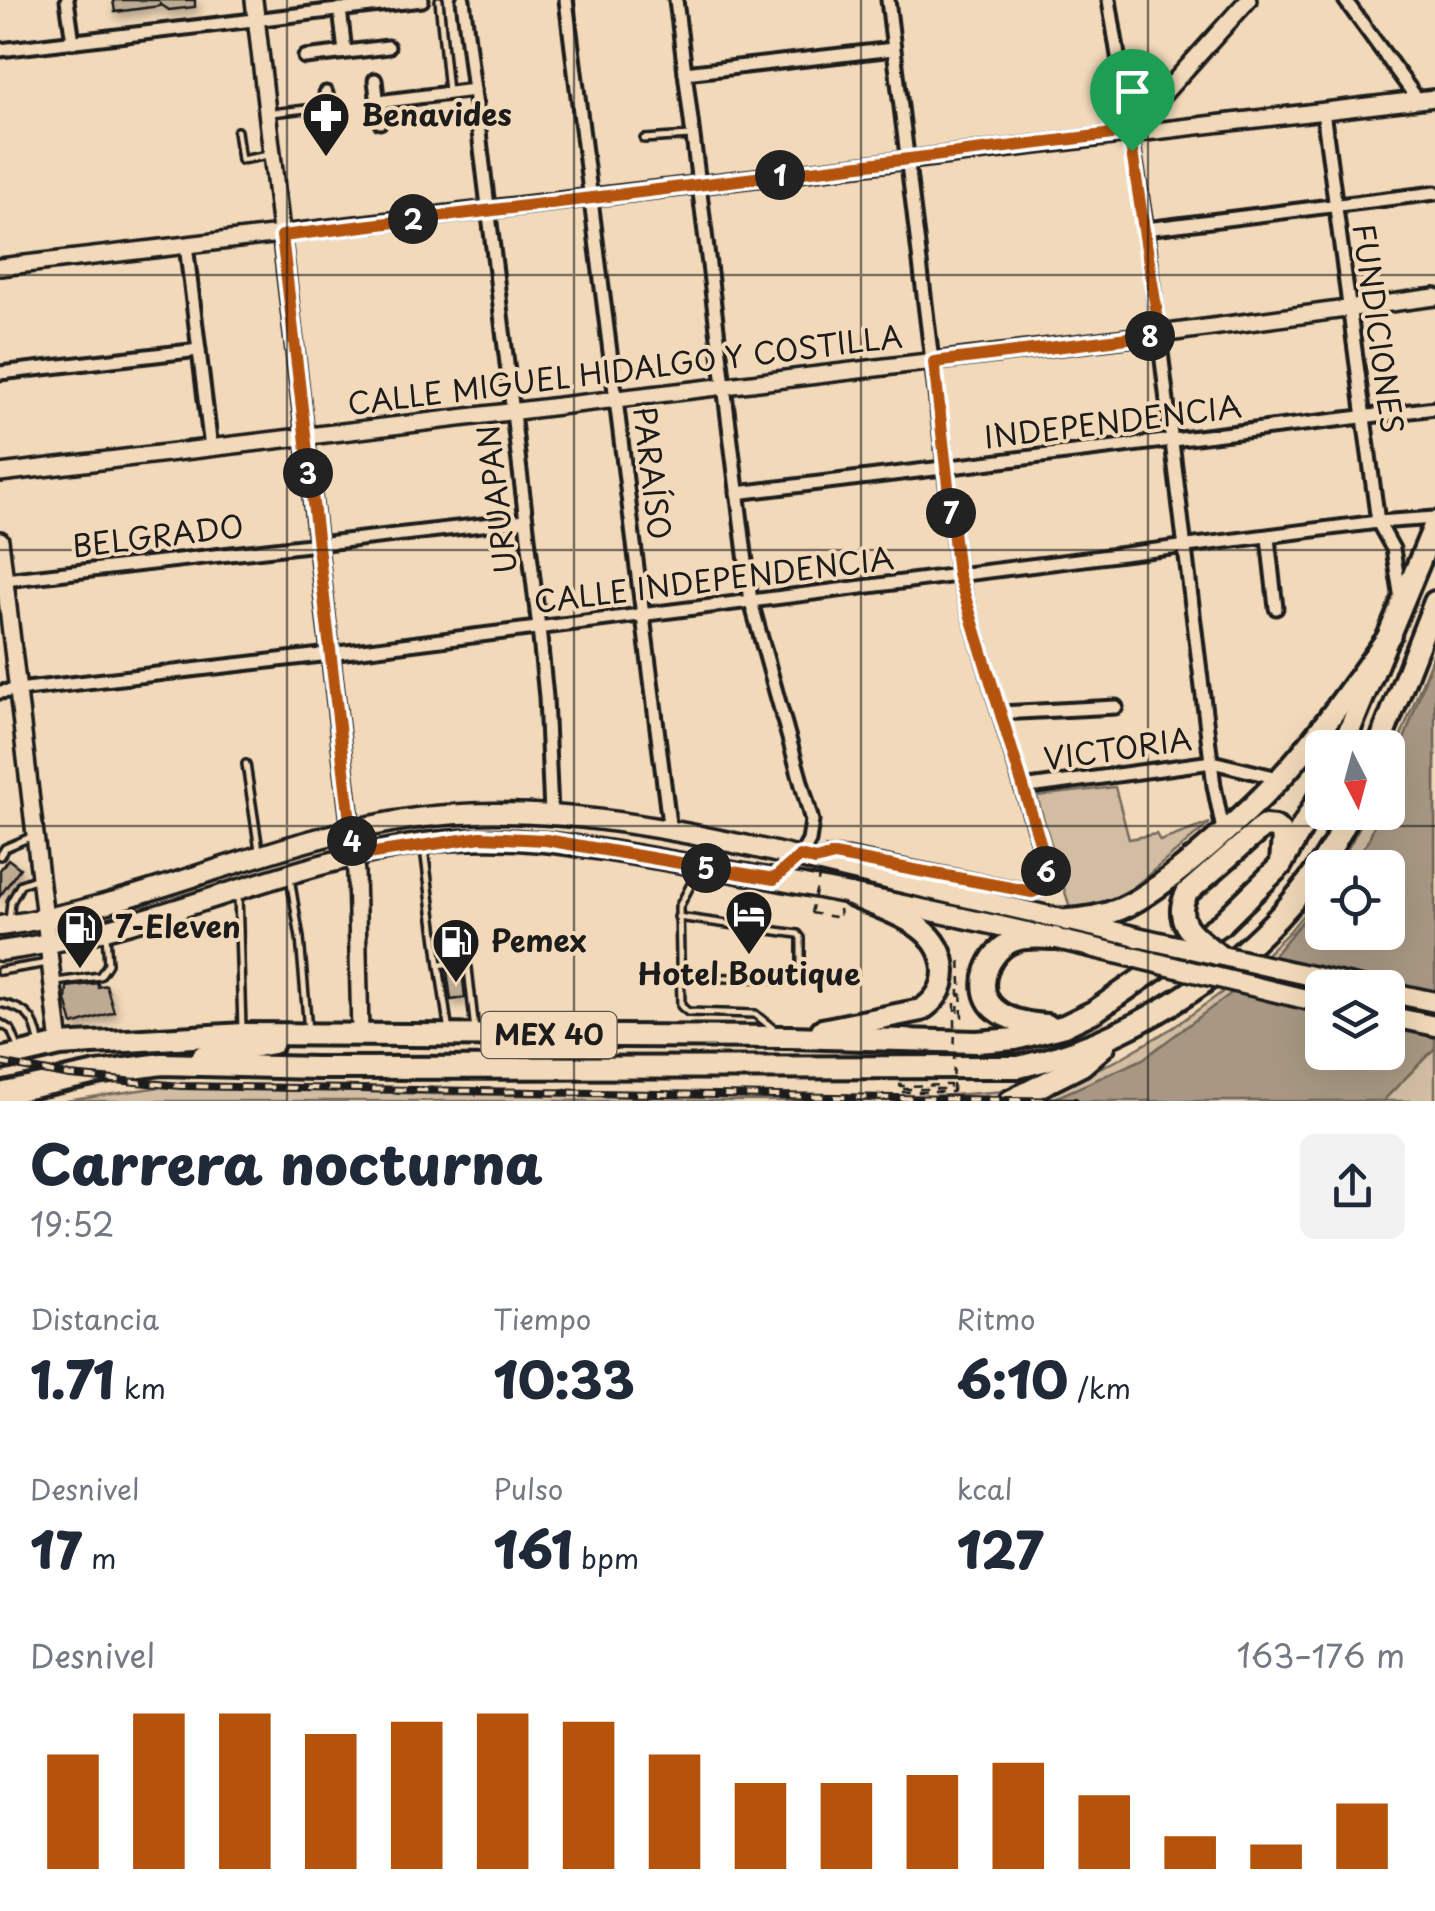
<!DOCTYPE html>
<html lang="es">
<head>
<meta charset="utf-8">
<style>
  body { margin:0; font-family:"Playpen Sans",sans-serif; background:#f2f2f3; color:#1f2937; height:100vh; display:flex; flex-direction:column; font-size:38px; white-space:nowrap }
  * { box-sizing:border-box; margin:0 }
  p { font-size:32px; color:#747a83 }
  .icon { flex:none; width:55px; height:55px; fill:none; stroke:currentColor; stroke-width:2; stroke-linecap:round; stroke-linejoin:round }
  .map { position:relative; height:1101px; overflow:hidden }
  .details { display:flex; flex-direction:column; background:#fff; flex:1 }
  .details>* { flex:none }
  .needle { width:65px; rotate:174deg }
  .fabs { position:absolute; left:1305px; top:730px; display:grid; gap:20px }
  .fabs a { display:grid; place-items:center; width:100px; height:100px; border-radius:15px; background:#fff; box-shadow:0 10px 40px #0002; font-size:50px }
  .pin { position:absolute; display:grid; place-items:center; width:85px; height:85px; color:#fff; margin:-102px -42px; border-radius:50% 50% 50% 0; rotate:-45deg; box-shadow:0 0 10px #0007 }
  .pin .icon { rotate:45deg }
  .km { position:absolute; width:50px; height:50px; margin:-25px; border-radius:50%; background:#222; color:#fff; font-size:28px; line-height:50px; text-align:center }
  .round { display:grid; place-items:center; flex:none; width:105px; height:105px; border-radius:15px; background:#f2f2f3 }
  .head { display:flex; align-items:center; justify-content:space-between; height:170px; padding:0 30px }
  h1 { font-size:55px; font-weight:800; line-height:75px }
  .stats { display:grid; grid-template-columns:repeat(3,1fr); gap:15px; height:170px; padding:10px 30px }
  .stats div { display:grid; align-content:center }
  .stats b { font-size:50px; font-weight:800 }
  .stats small { font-size:28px; font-weight:400 }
  .stats p { font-size:28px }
  .chart { height:280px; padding:20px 30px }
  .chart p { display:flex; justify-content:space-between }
  .chart svg { width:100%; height:180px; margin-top:10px; stroke:#b45309; stroke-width:6 }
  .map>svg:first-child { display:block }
</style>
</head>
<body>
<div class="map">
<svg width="1435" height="1101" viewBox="0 0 1435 1101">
  <defs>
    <filter id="shadow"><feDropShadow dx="3" dy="5.5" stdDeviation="5" flood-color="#0004"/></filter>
  </defs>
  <rect width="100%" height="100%" fill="#f1d9b9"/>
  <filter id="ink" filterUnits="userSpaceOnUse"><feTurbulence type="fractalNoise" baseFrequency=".01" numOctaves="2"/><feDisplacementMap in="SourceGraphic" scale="20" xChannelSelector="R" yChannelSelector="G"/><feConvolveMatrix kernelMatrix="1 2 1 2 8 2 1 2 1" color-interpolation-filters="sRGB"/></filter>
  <g filter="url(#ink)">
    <g fill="#d2bda2" stroke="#776c5f" stroke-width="2.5" fill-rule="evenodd">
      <path d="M1435 650V1101H66L173 1085 428 1094 666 1097 937 1096 1020 1090 1071 1080 1116 1061 1174 1027 1221 993 1263 957 1289 932 1322 891V932H1388V868L1338 867 1367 813 1388 812V769ZM1322 988H1388V1052H1322Z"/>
      <polygon points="1115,787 1129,839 1156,834 1160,841 1210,823 1128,892 1105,906 1071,912 1037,796"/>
    </g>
    <path fill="#a89883" stroke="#70665a" stroke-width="2.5" fill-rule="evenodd" d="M1435 651V1048L1383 1101H1048L1143 1059 1261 971 1322 897V932H1388V868L1346 867 1368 842 1378 813 1388 812V786ZM1322 988H1388V1052H1322Z"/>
    <g fill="#bcaa92" stroke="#1c1c1c" stroke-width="2.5" filter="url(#shadow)">
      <polygon points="113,0 195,0 195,7 169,10 160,4 160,6 115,12"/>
      <polygon points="8,859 20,868 0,896 0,870"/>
      <polygon points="458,968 462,970 465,998 451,1000 447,970"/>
      <polygon points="98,983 98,987 106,985 114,1012 73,1025 66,1000 67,987"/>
    </g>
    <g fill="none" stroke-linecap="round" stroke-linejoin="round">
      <g stroke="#1c1c1c" stroke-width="12">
        <g id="lane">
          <polyline points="439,0 448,92"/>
          <polyline points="271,113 324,107"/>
          <polyline points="237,131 241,160 269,155"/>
          <polyline points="644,139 690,136"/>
          <polyline points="246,764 259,850"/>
          <polyline points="424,849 439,965"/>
          <polyline points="0,856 5,848 33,836"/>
          <polyline points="699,869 679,907 681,1006 688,1012 755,1014 775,1030"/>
          <polyline points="290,878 300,938 308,1031"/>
          <polyline points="238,894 242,1028"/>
          <polyline points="678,917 798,934 801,938 801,976 798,979 679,977"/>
          <polyline points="9,922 11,902 21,884 38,878"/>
          <polyline points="0,971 48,963"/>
          <polyline points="56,982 100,976 108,964 106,934"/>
          <path d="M0 1003C25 1008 35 1016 39 1042"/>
          <polyline points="0,1023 11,1030 18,1047"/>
          <polyline points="449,1032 439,965 458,961 466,964 468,968 475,1031"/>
        </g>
      </g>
      <g stroke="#1c1c1c" stroke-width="19">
        <g id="street">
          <polyline points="67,0 73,42"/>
          <polyline points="463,0 539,628 546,697 551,813"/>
          <polyline points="566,0 670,832"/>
          <polyline points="676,0 751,602 812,821 809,841 800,857"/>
          <polyline points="1109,0 1146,229 1214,786 1223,830"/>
          <polyline points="1345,0 1418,100"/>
          <polyline points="340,9 345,52"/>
          <polyline points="0,50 422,0"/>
          <polyline points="305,57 388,47"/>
          <polyline points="685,73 893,49"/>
          <polyline points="375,80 380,122"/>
          <polyline points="326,93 329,121"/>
          <polyline points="378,102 474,90"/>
          <polyline points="1323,111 1378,522 1393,549 1401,599"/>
          <polyline points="1146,229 1435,193"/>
          <polyline points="186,245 211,448"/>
          <polyline points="0,373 199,350"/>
          <polyline points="737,493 1435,408"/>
          <polyline points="1268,538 1276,608"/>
          <polyline points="5,580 526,520"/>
          <polyline points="0,692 330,654 1378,522 1435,518"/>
          <polyline points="1000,713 1116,707"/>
          <polyline points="1022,788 1212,762 1278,778"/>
          <polyline points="815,860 833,855 849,856 1032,892 1043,888 1046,868 1039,843 958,574 888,0"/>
        </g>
      </g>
      <g stroke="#1c1c1c" stroke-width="22">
        <g id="secondary">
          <polyline points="254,0 356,873 360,1032"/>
          <polyline points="1129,132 1248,0"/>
          <polyline points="0,267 1435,98"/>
          <polyline points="0,473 1160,334 1435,297"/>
          <polyline points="0,540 60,1045"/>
        </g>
      </g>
      <g stroke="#1c1c1c" stroke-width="25">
        <g id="primary">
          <path d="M0 926C143 907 274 837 417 818 577 796 760 849 916 886 990 903 1064 919 1137 937"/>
          <path d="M0 951C146 933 280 863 425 843 514 831 599 849 687 864 831 888 974 919 1116 953"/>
          <polyline points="1388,992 1435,1002"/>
          <polyline points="1388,1016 1435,1026"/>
        </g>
      </g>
      <g stroke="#1c1c1c" stroke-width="28">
        <g id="highway">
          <polyline points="1342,748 1435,524"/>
          <polyline points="1378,748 1435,602"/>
          <polyline points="1187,893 1264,826 1275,827 1283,835 1281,863"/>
          <path d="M1067 920C1086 919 1103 916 1120 909 1167 889 1263 800 1297 759 1330 720 1359 676 1390 635"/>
          <path d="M1047 1025C1029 1024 1009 1021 995 1009 972 989 989 948 1016 940 1028 936 1042 938 1055 938"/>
          <path d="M822 1030 921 1010C935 1001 944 989 944 971 942 923 887 912 851 895"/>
          <polyline points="203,1056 273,1043"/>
          <polyline points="0,1059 60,1045 242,1034 789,1037 977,1042 1015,1039 1064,1026 1095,1011 1222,923 1281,865 1322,792"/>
          <path d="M0 1094 97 1073 162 1064 316 1068 1019 1067C1155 1036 1289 940 1351 812"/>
          <polyline points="1010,1101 1082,1065 1104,1046"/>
        </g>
      </g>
      <g stroke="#1c1c1c" stroke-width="2.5" stroke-dasharray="8 8" stroke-linecap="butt">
        <polyline points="811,913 840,918 839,909"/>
        <polyline points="959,989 958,1017 962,1017 960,953"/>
        <polyline points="955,1027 955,995"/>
        <polyline points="901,1083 900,1086 950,1085 950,1089 900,1089 900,1092 953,1092"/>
      </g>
      <use href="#lane" stroke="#f1d9b9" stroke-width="5"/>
      <use href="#street" stroke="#f1d9b9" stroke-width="11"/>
      <use href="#secondary" stroke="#f1d9b9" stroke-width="15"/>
      <use href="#primary" stroke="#f1d9b9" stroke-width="18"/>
      <use href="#highway" stroke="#f1d9b9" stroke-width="20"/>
      <g stroke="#1c1c1c" stroke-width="8">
        <polyline id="rail" points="0,1063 70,1076 181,1086 1075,1101"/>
      </g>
      <use href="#rail" stroke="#f1d9b9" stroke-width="4" stroke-dasharray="11" stroke-linecap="butt"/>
      <g stroke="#1c1c1c" stroke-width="25" stroke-linecap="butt">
        <g id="primary-bridge">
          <polyline points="1137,937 1365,988"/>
          <polyline points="1116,953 1322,1003"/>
        </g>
      </g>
      <g stroke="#1c1c1c" stroke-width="28" stroke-linecap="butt">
        <path id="highway-bridge" d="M1187 893C1171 923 1196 937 1217 954"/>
      </g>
      <g stroke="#1c1c1c" stroke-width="2.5" stroke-dasharray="8 8" stroke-linecap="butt">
        <polyline points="811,913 826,846"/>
        <polyline points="953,1092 955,1028"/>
      </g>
      <use href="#primary-bridge" stroke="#f1d9b9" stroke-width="18"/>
      <use href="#highway-bridge" stroke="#f1d9b9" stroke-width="20"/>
    </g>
  </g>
  <g fill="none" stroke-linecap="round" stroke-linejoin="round" filter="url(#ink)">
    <g stroke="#fff" stroke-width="20">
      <polygon id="route" points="1129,132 1160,334 934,362 958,574 1040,842 1046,868 1043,888 1032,892 834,855 815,860 800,856 774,879 546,840 481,837 354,856 282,236"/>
    </g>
    <use href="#route" stroke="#b45309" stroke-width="12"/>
  </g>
  <path fill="none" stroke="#1c1c1c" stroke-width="2.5" stroke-opacity="0.55" d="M287 0V1101M574 0V1101M861 0V1101M1148 0V1101M0 275H1435M0 550H1435M0 826H1435"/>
  <defs>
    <g id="pharmacy-pin" transform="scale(2.5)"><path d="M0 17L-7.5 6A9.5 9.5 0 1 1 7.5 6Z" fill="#1c1c1c" stroke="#f1d9b9"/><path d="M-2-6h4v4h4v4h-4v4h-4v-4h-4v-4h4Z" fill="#fff"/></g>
    <g id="hotel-pin" transform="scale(2.5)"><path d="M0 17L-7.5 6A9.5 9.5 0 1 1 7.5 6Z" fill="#1c1c1c" stroke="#f1d9b9"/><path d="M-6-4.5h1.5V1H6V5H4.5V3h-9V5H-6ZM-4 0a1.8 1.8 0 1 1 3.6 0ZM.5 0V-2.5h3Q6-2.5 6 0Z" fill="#fff"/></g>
    <g id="fuel-pin" transform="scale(2.5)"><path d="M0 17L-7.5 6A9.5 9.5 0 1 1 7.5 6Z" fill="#1c1c1c" stroke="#f1d9b9"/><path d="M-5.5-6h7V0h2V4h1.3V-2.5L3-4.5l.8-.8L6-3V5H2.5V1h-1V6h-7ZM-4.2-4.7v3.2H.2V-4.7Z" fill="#fff"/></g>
  </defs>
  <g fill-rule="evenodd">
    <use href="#pharmacy-pin" x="326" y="116"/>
    <use href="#hotel-pin" x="749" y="914"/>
    <use href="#fuel-pin" x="80" y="928"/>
    <use href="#fuel-pin" x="456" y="942"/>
  </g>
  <g text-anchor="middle" stroke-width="8" stroke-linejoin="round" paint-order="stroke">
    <rect fill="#f1d9b9" stroke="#5c554b" stroke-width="2.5" x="481.5" y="1012" width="135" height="46" rx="8"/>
    <g font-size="28" font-weight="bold" fill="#1c1c1c">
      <text x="549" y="1045">MEX 40</text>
    </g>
    <g font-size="30" font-weight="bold" fill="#1c1c1c" stroke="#f1d9b9" text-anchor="start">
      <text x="361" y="126">Benavides</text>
      <text x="115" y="938">7-Eleven</text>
      <text x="491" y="952">Pemex</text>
      <text x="749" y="985" text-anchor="middle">Hotel Boutique</text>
    </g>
    <g font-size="30" fill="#1c1c1c" stroke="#f1d9b9">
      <text transform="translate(1377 329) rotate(82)" y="10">FUNDICIONES</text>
      <text transform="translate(625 371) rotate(-7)" y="10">CALLE MIGUEL HIDALGO Y COSTILLA</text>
      <text transform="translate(1113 423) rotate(-7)" y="10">INDEPENDENCIA</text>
      <text transform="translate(651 473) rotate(83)" y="10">PARAÍSO</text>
      <text transform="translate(498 499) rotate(-97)" y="10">URUAPAN</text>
      <text transform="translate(158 537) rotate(-7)" y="10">BELGRADO</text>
      <text transform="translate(714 581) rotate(-7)" y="10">CALLE INDEPENDENCIA</text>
      <text transform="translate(1118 750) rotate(-8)" y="10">VICTORIA</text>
    </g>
  </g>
</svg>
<div class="fabs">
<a><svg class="needle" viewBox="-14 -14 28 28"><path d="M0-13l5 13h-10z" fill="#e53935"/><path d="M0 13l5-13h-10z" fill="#747a83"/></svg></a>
<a><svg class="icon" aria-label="locate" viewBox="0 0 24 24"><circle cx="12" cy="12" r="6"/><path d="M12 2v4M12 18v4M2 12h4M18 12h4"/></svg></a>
<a><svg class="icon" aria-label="layers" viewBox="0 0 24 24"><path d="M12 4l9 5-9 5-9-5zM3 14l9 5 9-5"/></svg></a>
</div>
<div class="pin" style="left:1132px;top:151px;background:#1e9e55"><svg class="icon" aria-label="arrive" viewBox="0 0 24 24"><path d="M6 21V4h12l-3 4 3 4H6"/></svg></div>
<b class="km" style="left:780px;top:175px">1</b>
<b class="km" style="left:413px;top:219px">2</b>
<b class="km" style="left:308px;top:473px">3</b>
<b class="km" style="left:352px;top:841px">4</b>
<b class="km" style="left:706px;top:868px">5</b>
<b class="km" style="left:1046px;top:871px">6</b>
<b class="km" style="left:951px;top:513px">7</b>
<b class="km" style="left:1150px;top:336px">8</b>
</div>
<section class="details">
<div class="head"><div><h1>Carrera nocturna</h1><p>19:52</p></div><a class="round"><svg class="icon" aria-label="share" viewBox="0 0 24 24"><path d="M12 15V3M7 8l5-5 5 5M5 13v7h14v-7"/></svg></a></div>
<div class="stats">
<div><p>Distancia</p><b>1.71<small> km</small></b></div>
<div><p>Tiempo</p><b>10:33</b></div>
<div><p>Ritmo</p><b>6:10<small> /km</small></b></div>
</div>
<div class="stats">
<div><p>Desnivel</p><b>17<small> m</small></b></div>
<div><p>Pulso</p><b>161<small> bpm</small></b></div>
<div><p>kcal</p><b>127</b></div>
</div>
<div class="chart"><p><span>Desnivel</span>163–176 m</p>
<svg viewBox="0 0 160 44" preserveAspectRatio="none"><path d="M5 44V16M15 44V6M25 44V6M35 44V11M45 44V8M55 44V6M65 44V8M75 44V16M85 44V23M95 44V23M105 44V21M115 44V18M125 44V26M135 44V36M145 44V38M155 44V28"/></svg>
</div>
</section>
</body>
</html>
